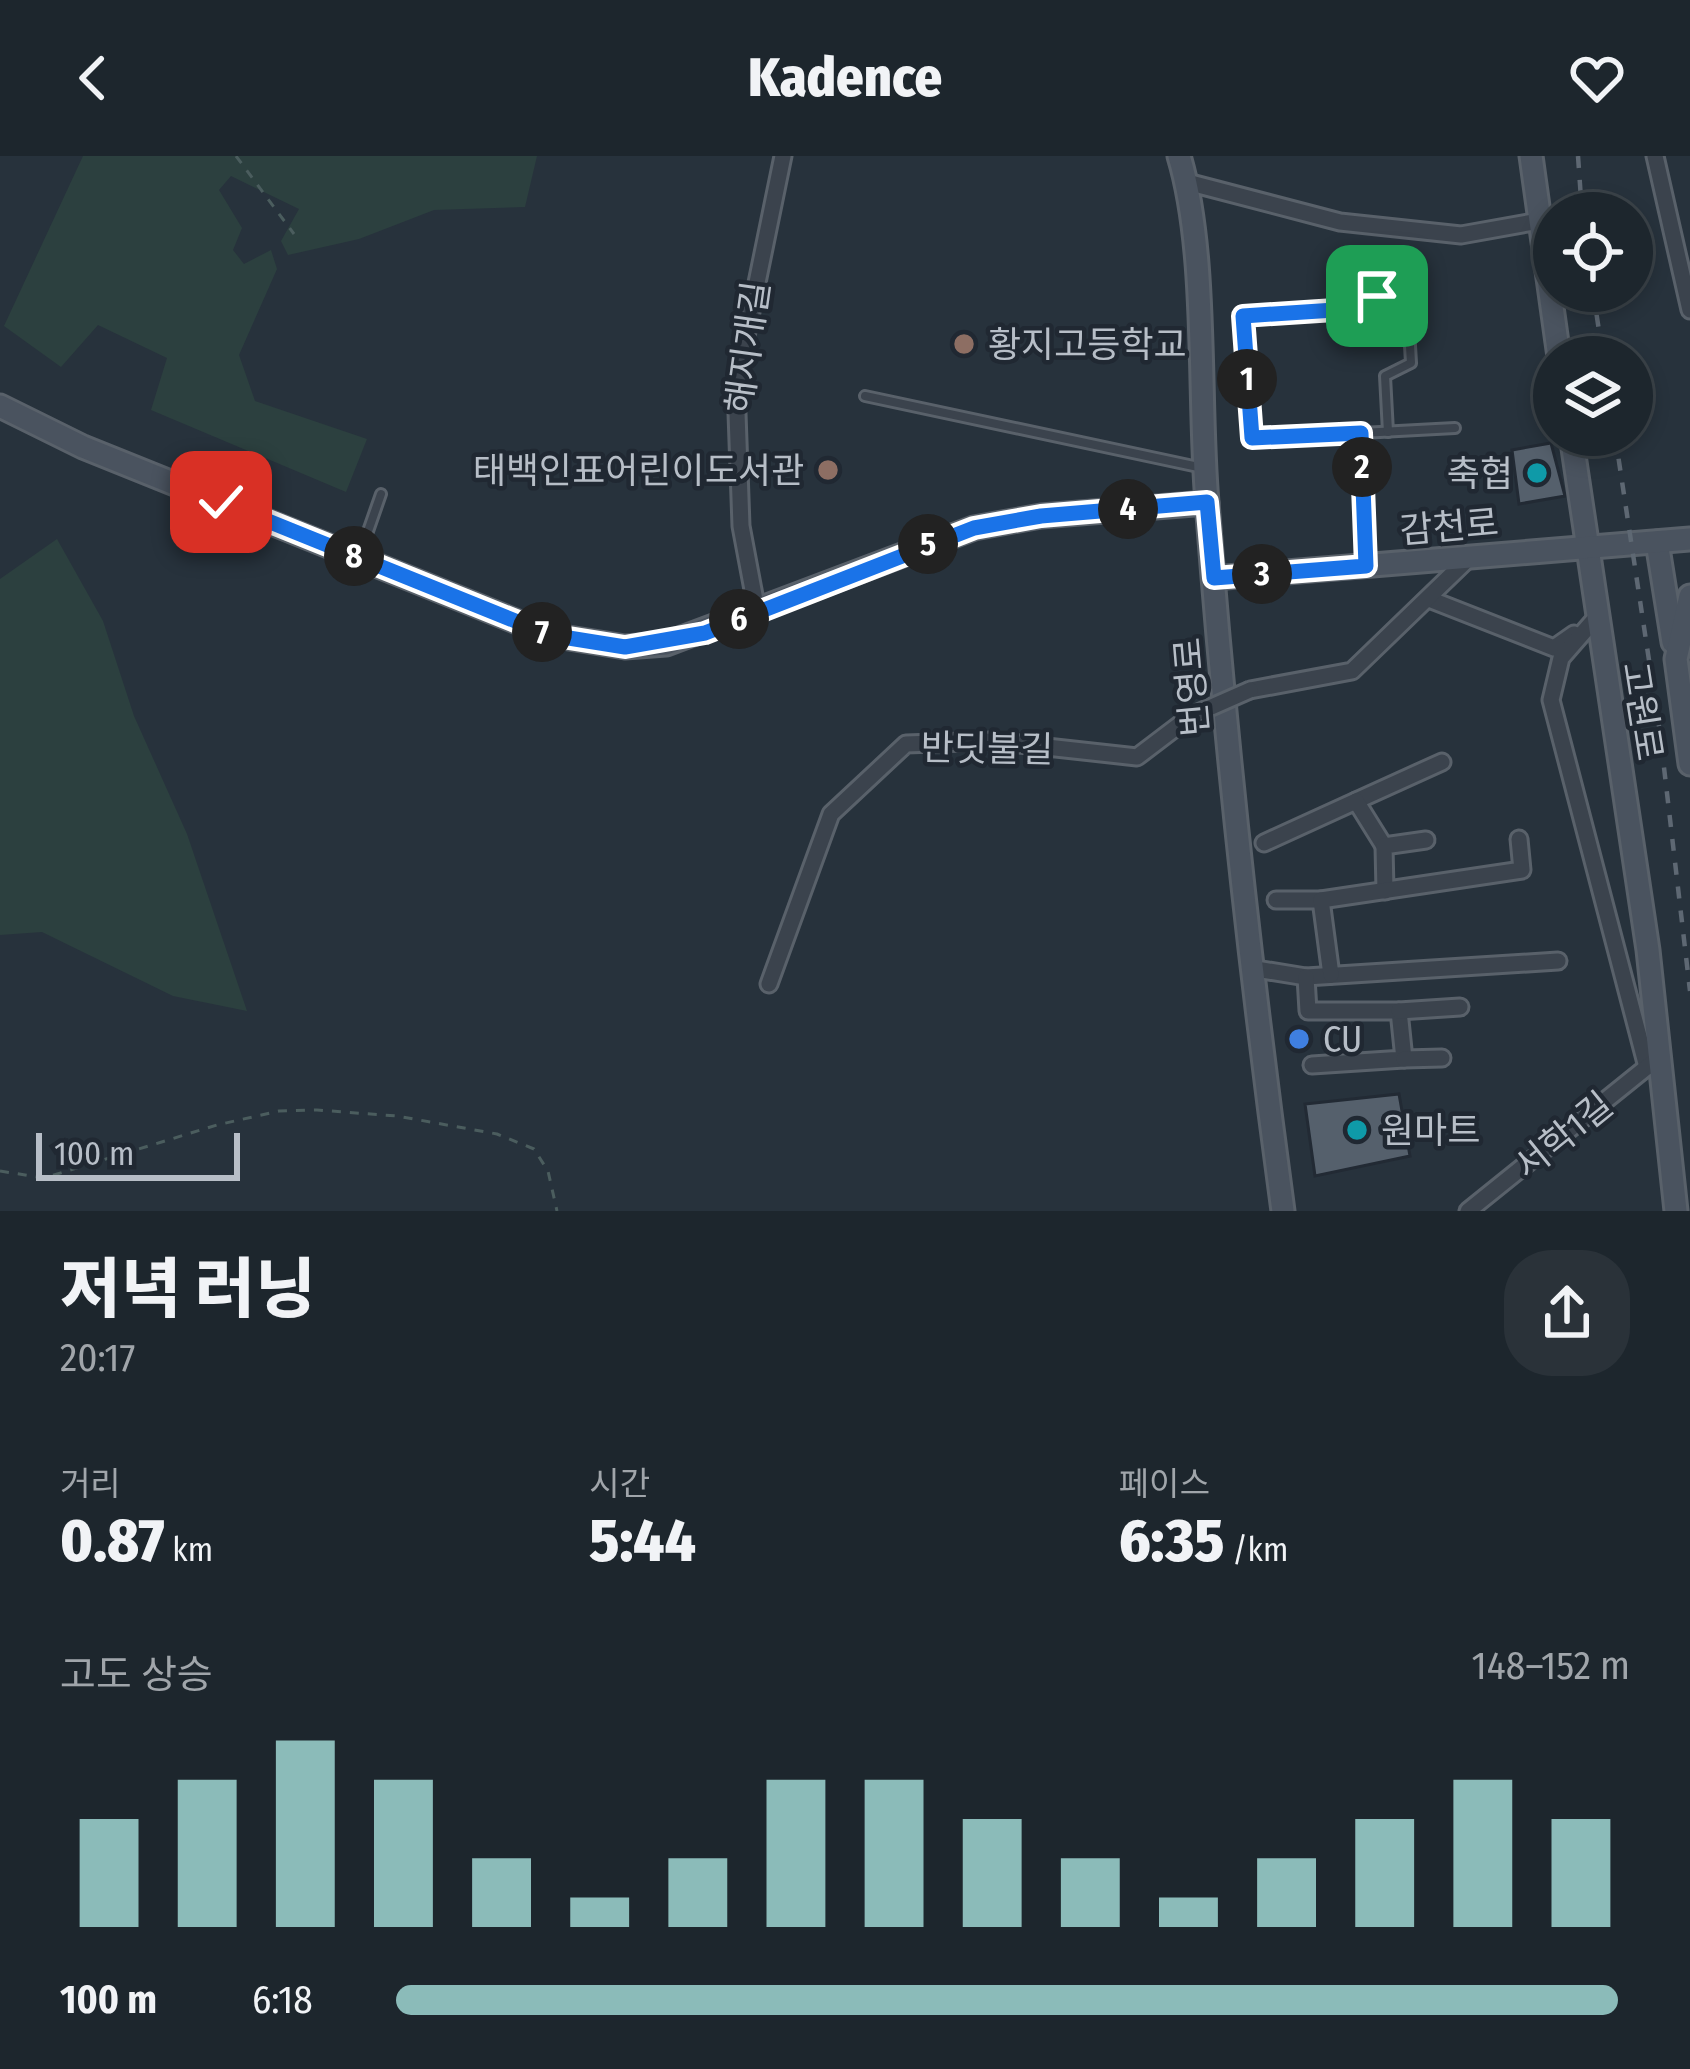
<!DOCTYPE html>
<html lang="ko">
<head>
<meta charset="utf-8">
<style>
  body { margin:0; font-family:"Fira Sans Condensed","Noto Sans KR",sans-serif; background:#2a3239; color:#f1f3f6; height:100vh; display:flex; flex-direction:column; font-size:45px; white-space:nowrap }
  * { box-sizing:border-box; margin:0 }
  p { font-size:39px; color:#a0a5aa }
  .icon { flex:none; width:66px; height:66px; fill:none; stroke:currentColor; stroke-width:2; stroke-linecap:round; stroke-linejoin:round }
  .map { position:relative; height:1055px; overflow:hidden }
  .drawer { display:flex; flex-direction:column; background:#1d262d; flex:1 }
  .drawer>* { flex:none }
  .buttons { position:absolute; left:1533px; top:36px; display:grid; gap:24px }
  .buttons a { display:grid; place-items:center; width:120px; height:120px; border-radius:50%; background:#1d262d; box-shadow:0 6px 18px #0003,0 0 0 3px #3b4349; font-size:60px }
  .scale { position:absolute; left:36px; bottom:30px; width:204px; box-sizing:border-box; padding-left:12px; border:6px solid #b7bec7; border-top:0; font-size:33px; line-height:42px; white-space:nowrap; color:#b7bec7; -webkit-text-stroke:9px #202832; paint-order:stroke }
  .pin { position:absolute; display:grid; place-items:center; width:102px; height:102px; color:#fff; margin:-51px; border-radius:24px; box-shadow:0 6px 18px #0006 }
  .km { position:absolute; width:60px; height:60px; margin:-30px; border-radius:50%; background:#222; color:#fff; font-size:33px; line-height:60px; text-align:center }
  .round { display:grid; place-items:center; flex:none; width:126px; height:126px; border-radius:48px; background:#2a3239 }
  .overview { display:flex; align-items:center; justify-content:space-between; height:204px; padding:0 60px }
  h1 { font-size:66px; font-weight:800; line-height:90px }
  .figures { display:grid; grid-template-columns:repeat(3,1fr); gap:18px; height:204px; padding:12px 60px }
  .figures div { display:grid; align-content:center }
  .figures b { font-size:60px; font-weight:800 }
  .figures small { font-size:33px; font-weight:400 }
  .figures p { font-size:33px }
  .chart { height:336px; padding:24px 60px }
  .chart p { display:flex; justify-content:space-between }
  .chart svg { width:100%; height:216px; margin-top:12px; stroke:#8bbbb9; stroke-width:6 }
  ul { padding:0 60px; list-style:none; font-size:39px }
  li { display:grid; grid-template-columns:192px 144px 1fr; align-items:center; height:90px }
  li i { height:30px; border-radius:15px; background:#8bbbb9 }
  header { display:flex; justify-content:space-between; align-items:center; height:156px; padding:0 60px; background:#1d262d; font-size:54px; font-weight:800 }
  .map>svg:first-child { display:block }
</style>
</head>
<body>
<header><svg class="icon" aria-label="back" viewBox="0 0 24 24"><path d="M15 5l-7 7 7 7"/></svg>Kadence<svg class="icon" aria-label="heart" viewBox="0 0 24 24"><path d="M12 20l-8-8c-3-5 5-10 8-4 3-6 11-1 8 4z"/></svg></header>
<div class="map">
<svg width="1690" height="1055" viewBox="0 0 1690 1055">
  <rect width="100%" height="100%" fill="#27323c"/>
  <g fill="#2c403f">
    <polygon points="83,0 537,0 525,51 434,54 359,83 288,99 281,85 299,53 231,20 219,34 242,72 233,94 244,108 271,94 277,113 239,199 255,245 367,283 346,336 151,254 167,202 98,169 61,211 4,170"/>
    <polygon points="57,383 103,465 134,560 187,678 247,855 173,840 42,776 0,779 0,423"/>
  </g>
  <g fill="#55606c" stroke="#222a34" stroke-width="3">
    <polygon points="1551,287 1565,340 1519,348 1512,294"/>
    <polygon points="1399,938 1410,1000 1315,1020 1305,948"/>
  </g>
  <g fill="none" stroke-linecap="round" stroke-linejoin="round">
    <g stroke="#59616a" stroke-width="14">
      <g id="lane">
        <polyline points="1377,120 1407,119 1407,138"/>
        <polyline points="865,240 1203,312"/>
        <polyline points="1361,277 1455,272"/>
        <polyline points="359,401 381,338"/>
        <polyline points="1366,408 1361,277 1252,282 1243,159 1365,152 1377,139 1407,138 1411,207 1385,220 1388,276"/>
      </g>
    </g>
    <g stroke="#59616a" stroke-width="21">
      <g id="street">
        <polyline points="1655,0 1690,154"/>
        <polyline points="1187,26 1340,66 1461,79 1539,65"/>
        <polyline points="1429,443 1554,492 1574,478"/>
        <polyline points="757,455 741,370 736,229 783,0"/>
        <polyline points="1595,463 1561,502 1551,544 1647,911"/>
        <polyline points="1250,534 1352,515 1470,401"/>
        <polyline points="1356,645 1442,606"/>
        <polyline points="1264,687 1356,645 1384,690"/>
        <polyline points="1385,735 1384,690 1426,684"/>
        <polyline points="1276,744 1321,744"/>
        <polyline points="1250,812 1306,821 1558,805"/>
        <polyline points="1331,819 1321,744 1522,714 1519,683"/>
        <polyline points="1306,821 1308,855 1399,855 1404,903 1312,909"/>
        <polyline points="769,828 831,658 906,588 992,585 1137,601 1191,560"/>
        <polyline points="1399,855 1460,851"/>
        <polyline points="1404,903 1442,902"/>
        <polyline points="1468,1055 1652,907"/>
      </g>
    </g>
    <g stroke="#59616a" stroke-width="27">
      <g id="secondary">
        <path d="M1179 0C1208 96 1198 242 1207 346 1225 583 1251 819 1283 1055"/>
        <polyline points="1531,0 1559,201"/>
        <polyline points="0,250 83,291 550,479 625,491 666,488 974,372 1041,360 1207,347"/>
        <polyline points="1571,279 1648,794 1676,1055"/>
        <polyline points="1657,386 1673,486"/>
        <polyline points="1214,422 1690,383"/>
        <polyline points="1690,440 1676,503 1690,608"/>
      </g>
    </g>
    <g stroke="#4b5d5e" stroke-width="3" stroke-dasharray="9 9" stroke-linecap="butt">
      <polyline points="236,0 294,78"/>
      <polyline points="0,1015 44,1022 217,969 279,955 317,954 397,960 497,978 534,993 548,1015 557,1055"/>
    </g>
    <use href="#lane" stroke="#3b434d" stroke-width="8"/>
    <use href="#street" stroke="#3b434d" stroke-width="15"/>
    <use href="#secondary" stroke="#4a535f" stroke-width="21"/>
    <g stroke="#5e6873" stroke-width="4.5" stroke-dasharray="12 12" stroke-linecap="butt">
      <polyline points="1578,0 1582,57"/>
      <polyline points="1593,135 1603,201"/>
      <polyline points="1615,279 1660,577 1690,835"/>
    </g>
    <g stroke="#59616a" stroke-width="21" stroke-linecap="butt">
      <polyline id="street-bridge" points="1191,560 1250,534"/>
    </g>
    <use href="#street-bridge" stroke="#3b434d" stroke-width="15"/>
  </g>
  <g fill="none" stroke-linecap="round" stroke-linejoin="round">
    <g stroke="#fff" stroke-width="24">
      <polyline id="route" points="221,346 550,479 625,491 705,477 974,372 1041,360 1207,346 1214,422 1366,410 1361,277 1252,282 1243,160 1365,152 1377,140"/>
    </g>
    <use href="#route" stroke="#1a73e8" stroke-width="15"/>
  </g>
  <g fill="#8d6e63" stroke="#202832" stroke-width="4.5">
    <circle cx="964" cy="188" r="12"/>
    <circle cx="828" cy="314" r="12"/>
  </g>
  <g fill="#0f9aa8" stroke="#202832" stroke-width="4.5">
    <circle cx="1537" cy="317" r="12"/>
    <circle cx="1357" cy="974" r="12"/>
  </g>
  <circle fill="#3f7fe0" stroke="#202832" stroke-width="4.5" cx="1299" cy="883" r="12"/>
  <g text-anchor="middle" stroke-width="9" stroke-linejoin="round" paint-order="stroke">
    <g font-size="36" fill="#b7bec7" stroke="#202832" text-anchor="start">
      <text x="988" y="201">황지고등학교</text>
      <text x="804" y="327" text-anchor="end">태백인표어린이도서관</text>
      <text x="1513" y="330" text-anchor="end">축협</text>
      <text x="1323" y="896">CU</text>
      <text x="1381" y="987">원마트</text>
    </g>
    <g font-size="36" fill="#b7bec7" stroke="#202832">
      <text transform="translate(747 191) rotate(-82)" y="13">해지개길</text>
      <text transform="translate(1449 370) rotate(-5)" y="13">감천로</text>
      <text transform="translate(1191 531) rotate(-95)" y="13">번영로</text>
      <text transform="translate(1643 555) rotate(81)" y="13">고원로</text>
      <text transform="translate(987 592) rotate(1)" y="13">반딧불길</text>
      <text transform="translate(1563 979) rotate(-39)" y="13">서학1길</text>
    </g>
  </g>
</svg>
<div class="buttons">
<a><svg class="icon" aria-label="locate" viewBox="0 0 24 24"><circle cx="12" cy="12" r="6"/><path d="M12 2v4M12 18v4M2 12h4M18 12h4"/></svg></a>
<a><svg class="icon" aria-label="layers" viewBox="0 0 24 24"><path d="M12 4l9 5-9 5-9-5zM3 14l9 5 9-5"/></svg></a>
</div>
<div class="scale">100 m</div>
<div class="pin" style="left:1377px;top:140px;background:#1e9e55"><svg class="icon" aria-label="arrive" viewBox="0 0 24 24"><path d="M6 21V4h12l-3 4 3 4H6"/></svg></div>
<div class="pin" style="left:221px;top:346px;background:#d93025"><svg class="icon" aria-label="check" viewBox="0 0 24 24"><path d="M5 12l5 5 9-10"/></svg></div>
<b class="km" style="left:1247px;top:223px">1</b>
<b class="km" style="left:1362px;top:311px">2</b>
<b class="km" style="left:1262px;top:418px">3</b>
<b class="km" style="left:1128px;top:353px">4</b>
<b class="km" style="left:928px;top:388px">5</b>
<b class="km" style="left:739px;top:463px">6</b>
<b class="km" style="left:542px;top:476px">7</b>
<b class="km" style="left:354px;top:400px">8</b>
</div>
<section class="drawer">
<div class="overview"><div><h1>저녁 러닝</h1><p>20:17</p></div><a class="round"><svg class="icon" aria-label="share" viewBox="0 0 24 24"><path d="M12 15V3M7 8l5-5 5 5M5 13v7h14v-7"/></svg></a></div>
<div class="figures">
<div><p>거리</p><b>0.87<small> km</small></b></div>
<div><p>시간</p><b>5:44</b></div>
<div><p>페이스</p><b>6:35<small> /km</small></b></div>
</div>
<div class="chart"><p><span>고도 상승</span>148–152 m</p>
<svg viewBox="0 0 160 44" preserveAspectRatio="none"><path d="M5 44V22M15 44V14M25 44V6M35 44V14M45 44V30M55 44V38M65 44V30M75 44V14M85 44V14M95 44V22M105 44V30M115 44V38M125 44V30M135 44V22M145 44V14M155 44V22"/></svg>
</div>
<ul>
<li><b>100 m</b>6:18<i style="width:99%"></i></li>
</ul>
</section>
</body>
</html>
